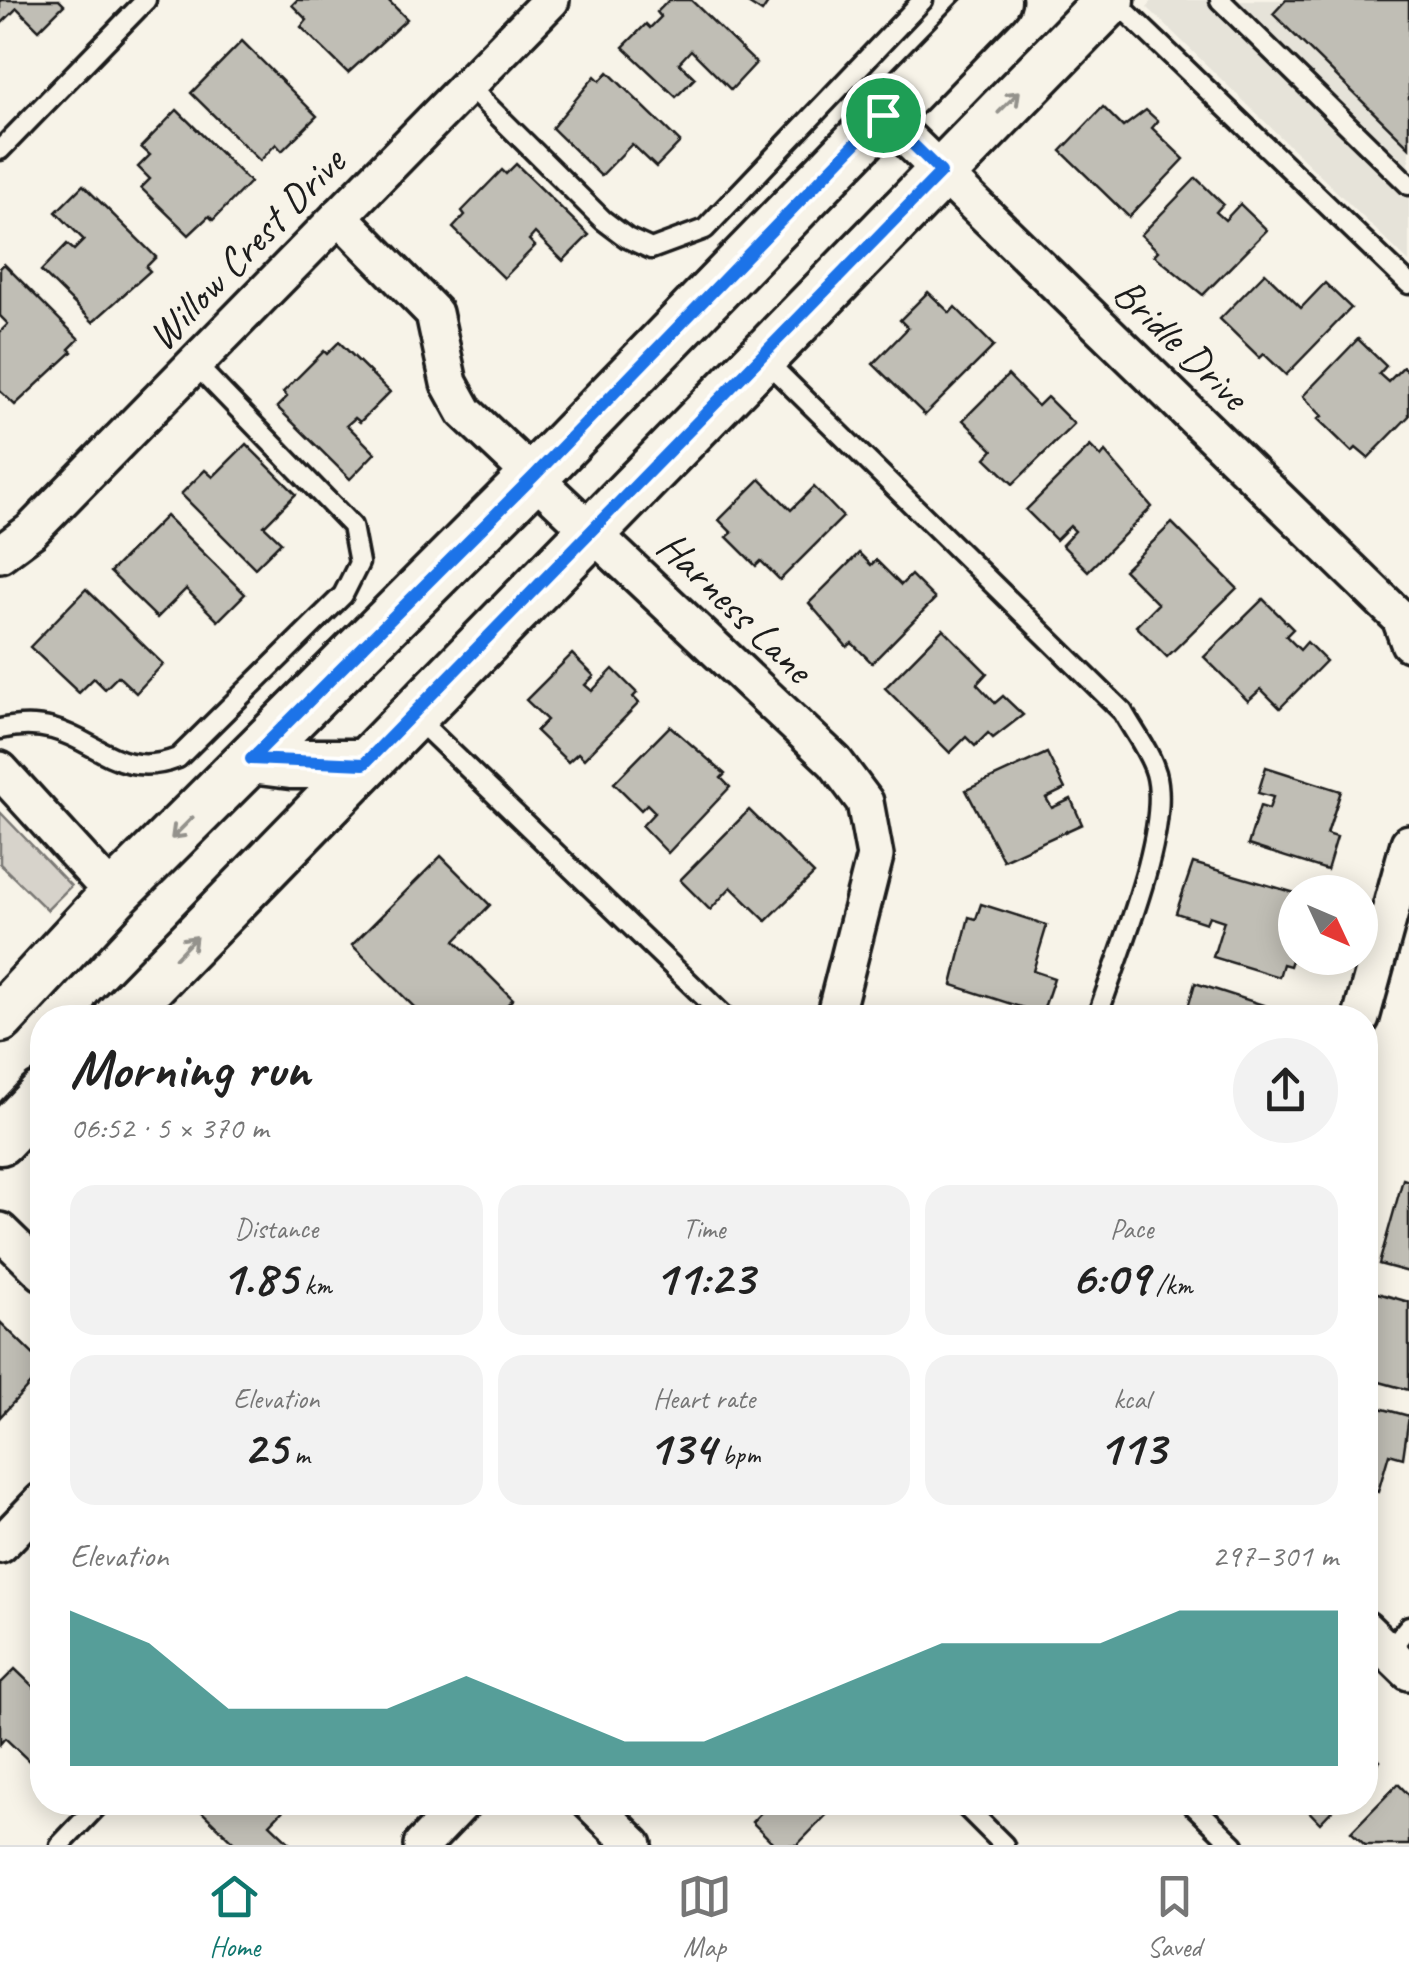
<!DOCTYPE html>
<html lang="en">
<head>
<meta charset="utf-8">
<style>
  body { margin:0; font-family:Caveat,sans-serif; background:#f2f2f2; color:#222; height:100vh; display:flex; flex-direction:column; font-size:38px; white-space:nowrap }
  * { box-sizing:border-box; margin:0 }
  p { font-size:32px; color:#767676 }
  .icon { flex:none; width:55px; height:55px; fill:none; stroke:currentColor; stroke-width:2; stroke-linecap:round; stroke-linejoin:round }
  .map { position:relative; flex:1; overflow:hidden }
  .sheet { position:absolute; left:30px; top:1005px; width:1348px; height:810px; display:flex; flex-direction:column; background:#fff; border-radius:40px; box-shadow:0 5px 25px #0003 }
  .sheet>* { flex:none }
  .needle { width:65px; rotate:134deg }
  .controls { position:absolute; left:1278px; top:875px; display:grid; gap:20px }
  .controls a { display:grid; place-items:center; width:100px; height:100px; border-radius:50%; background:#fff; box-shadow:0 5px 25px #0003; font-size:50px }
  .pin { position:absolute; display:grid; place-items:center; width:85px; height:85px; color:#fff; margin:-42px; border:5px solid #fff; border-radius:50%; box-shadow:0 2px 10px #0007 }
  .round { display:grid; place-items:center; flex:none; width:105px; height:105px; border-radius:52px; background:#f2f2f2 }
  .headline { display:flex; align-items:center; justify-content:space-between; height:170px; padding:0 40px }
  h1 { font-size:55px; font-weight:600; line-height:75px }
  .metrics { display:grid; grid-template-columns:repeat(3,1fr); gap:15px; height:170px; padding:10px 40px }
  .metrics div { display:grid; align-content:center; border-radius:25px; background:#f2f2f2; text-align:center }
  .metrics b { font-size:50px; font-weight:600 }
  .metrics small { font-size:28px; font-weight:400 }
  .metrics p { font-size:28px }
  .chart { height:280px; padding:20px 40px }
  .chart p { display:flex; justify-content:space-between }
  .chart svg { width:100%; height:180px; margin-top:10px; fill:#0f766e; opacity:.7 }
  .tabs { display:flex; justify-content:space-around; align-items:center; height:140px; border-top:2px solid #e0e0e0; background:#fff; font-size:28px; color:#767676 }
  .tabs a { display:grid; justify-items:center; gap:5px }
  .tabs .on { color:#0f766e }
  .map>svg:first-child { display:block }
</style>
</head>
<body>
<div class="map">
<svg width="1409" height="1845" viewBox="0 0 1409 1845">
  <rect width="100%" height="100%" fill="#f7f3e8"/>
  <filter id="ink" filterUnits="userSpaceOnUse"><feTurbulence type="fractalNoise" baseFrequency=".01" numOctaves="2"/><feDisplacementMap in="SourceGraphic" scale="20" xChannelSelector="R" yChannelSelector="G"/><feConvolveMatrix kernelMatrix="1 2 1 2 8 2 1 2 1" color-interpolation-filters="sRGB"/></filter>
  <g filter="url(#ink)">
    <polygon fill="#e6e3d9" points="1153,0 1409,0 1409,262 1147,7"/>
    <polygon fill="#d7d3cb" stroke="#7a7874" stroke-width="2.5" points="0,812 71,886 47,910 0,864"/>
    <g fill="#c0beb5" stroke="#1c1c1c" stroke-width="2.5">
      <polygon points="0,0 59,0 64,5 39,30 17,8 0,25"/>
      <polygon points="297,0 388,0 407,19 348,73 301,27 307,20 292,5"/>
      <polygon points="669,0 691,0 756,63 731,90 691,50 679,63 695,78 676,97 623,47 646,24 650,28 661,17 657,12"/>
      <polygon points="743,0 770,0 762,12"/>
      <polygon points="1286,0 1409,0 1409,147 1273,14"/>
      <polygon points="242,41 317,116 282,151 276,144 260,161 191,93"/>
      <polygon points="608,72 680,142 656,167 632,144 601,176 552,128 595,76 600,81"/>
      <polygon points="1103,107 1123,127 1146,110 1158,121 1152,128 1184,159 1129,217 1061,151"/>
      <polygon points="177,110 250,182 213,220 209,216 189,235 141,188 150,179 138,167 150,155 141,147"/>
      <polygon points="516,164 589,235 563,261 535,233 529,240 535,246 504,278 453,228 465,215 462,211 502,170 506,174"/>
      <polygon points="1196,178 1223,204 1216,212 1225,220 1240,204 1267,230 1203,295 1154,255 1158,251 1141,235"/>
      <polygon points="83,185 156,257 146,267 150,271 93,322 41,271 67,244 74,250 84,240 56,212"/>
      <polygon points="4,264 79,339 69,349 72,352 15,405 0,391 0,332 8,324 0,316 0,268"/>
      <polygon points="1265,273 1301,308 1325,283 1351,308 1286,375 1264,354 1260,358 1220,319"/>
      <polygon points="928,292 950,313 955,307 994,346 925,415 873,364 908,328 900,320"/>
      <polygon points="1358,339 1386,366 1379,374 1388,382 1403,367 1409,372 1409,416 1368,458 1356,448 1352,452 1318,419 1322,416 1303,396"/>
      <polygon points="339,342 390,392 360,422 355,418 347,425 375,453 350,479 277,407 287,397 283,392 324,351 327,354"/>
      <polygon points="1008,375 1038,406 1047,397 1074,424 1013,484 986,458 993,450 963,420"/>
      <polygon points="246,444 296,494 264,526 281,542 255,568 181,494 205,470 213,477"/>
      <polygon points="1090,446 1101,457 1105,452 1152,507 1088,571 1062,545 1075,531 1070,526 1056,540 1026,510"/>
      <polygon points="760,479 791,510 814,487 843,517 780,580 761,561 756,566 727,537 732,533 719,520"/>
      <polygon points="166,516 245,594 218,621 186,589 157,618 110,572"/>
      <polygon points="1172,523 1237,588 1167,657 1136,626 1158,604 1124,570"/>
      <polygon points="859,553 871,565 876,560 901,585 911,575 935,599 872,663 852,643 847,647 809,603"/>
      <polygon points="86,589 163,664 136,693 118,676 105,689 94,678 79,693 30,647"/>
      <polygon points="1263,599 1293,629 1286,636 1300,650 1307,642 1326,661 1280,708 1261,689 1248,701 1204,657"/>
      <polygon points="943,629 987,673 977,684 995,703 1003,696 1023,715 993,738 988,733 975,746 966,737 950,753 885,688"/>
      <polygon points="572,654 594,676 585,685 592,691 613,669 637,693 633,697 639,703 584,759 578,753 568,762 536,731 547,720 526,700"/>
      <polygon points="670,726 725,774 721,778 730,787 668,853 642,826 655,812 647,804 641,810 614,783"/>
      <polygon points="1047,753 1065,789 1046,798 1052,808 1071,799 1082,824 1003,860 966,790"/>
      <polygon points="1266,767 1341,791 1327,834 1337,837 1327,870 1248,845 1260,806 1269,809 1273,797 1258,793"/>
      <polygon points="749,810 814,874 766,921 731,887 710,910 680,880"/>
      <polygon points="441,856 490,905 455,941 513,999 494,1018 425,1018 352,945"/>
      <polygon points="1193,863 1295,893 1295,951 1290,966 1283,964 1279,977 1213,957 1224,921 1209,916 1206,923 1176,913"/>
      <polygon points="981,904 1047,925 1033,971 1054,978 1042,1014 952,985 969,917 976,919"/>
      <polygon points="1195,983 1276,1009 1274,1018 1185,1018"/>
      <polygon points="1403,1179 1409,1181 1409,1272 1379,1264"/>
      <polygon points="1374,1292 1409,1302 1409,1390 1365,1378 1365,1316"/>
      <polygon points="0,1322 42,1363 42,1371 0,1417"/>
      <polygon points="1365,1404 1409,1416 1403,1458 1389,1454 1378,1492 1365,1488"/>
      <polygon points="15,1669 42,1695 42,1747 29,1761 5,1738 0,1744 0,1684"/>
      <polygon points="1365,1746 1380,1761 1365,1777"/>
      <polygon points="1398,1784 1409,1795 1409,1845 1365,1845 1351,1832"/>
      <polygon points="211,1802 291,1802 270,1824 292,1845 236,1845 202,1812"/>
      <polygon points="771,1802 839,1802 797,1845 775,1845 752,1822"/>
      <polygon points="1300,1802 1340,1802 1320,1823"/>
    </g>
    <g fill="none" stroke-linecap="round" stroke-linejoin="round">
      <g stroke="#1c1c1c" stroke-width="25">
        <g id="service">
          <polyline points="1114,0 1409,284"/>
          <polyline points="1220,0 1409,185"/>
          <polyline points="467,85 603,220 627,238 651,249 705,229 923,0"/>
          <polyline points="0,150 146,0"/>
          <path d="M764 359 1123 712C1134 732 1150 752 1156 773 1172 832 1116 958 1097 1018"/>
          <polyline points="416,718 726,1018"/>
          <path d="M0 729C86 709 102 787 178 758L343 595 359 563 352 526 195 364"/>
          <polyline points="1388,1651 1409,1626"/>
          <polyline points="961,1802 1004,1845"/>
          <polyline points="1190,1802 1234,1845"/>
          <polyline points="60,1845 101,1802"/>
        </g>
      </g>
      <g stroke="#1c1c1c" stroke-width="42">
        <g id="minor">
          <polyline points="883,115 1400,618 1409,643"/>
          <polyline points="339,216 434,313 449,383 465,412 835,762 865,802 875,856 834,1018"/>
          <polyline points="0,554 31,531 551,0"/>
          <polyline points="0,770 114,895"/>
          <polyline points="1361,1018 1409,843"/>
          <polyline points="0,1231 42,1272"/>
          <polyline points="0,1545 42,1501"/>
          <polyline points="1365,1629 1409,1672"/>
          <polyline points="590,1802 634,1845"/>
          <polyline points="422,1845 463,1802"/>
        </g>
      </g>
      <g stroke="#1c1c1c" stroke-width="55">
        <g id="secondary">
          <polyline points="251,759 291,764 364,764"/>
          <polyline points="0,1018 114,895 534,476 996,0"/>
          <polyline points="118,1018 1110,0"/>
          <polyline points="0,1140 42,1096"/>
        </g>
      </g>
      <use href="#service" stroke="#f7f3e8" stroke-width="18"/>
      <use href="#minor" stroke="#f7f3e8" stroke-width="35"/>
      <use href="#secondary" stroke="#f7f3e8" stroke-width="48"/>
    </g>
    <defs><path id="oneway-shaft" d="M-6 0H5M1.5-3L5.5 0L1.5 3" fill="none" stroke-width="1.6" stroke-linecap="round" stroke-linejoin="round" transform="scale(2.5)"/></defs>
    <g stroke="#94928c">
      <use href="#oneway-shaft" transform="translate(1009 102) rotate(-45)"/>
      <use href="#oneway-shaft" transform="translate(182 828) rotate(135)"/>
      <use href="#oneway-shaft" transform="translate(186 947) rotate(-46)"/>
    </g>
  </g>
  <g fill="none" stroke-linecap="round" stroke-linejoin="round" filter="url(#ink)">
    <g stroke="#fff" stroke-width="20">
      <polygon id="route" points="883,115 941,172 364,764 251,759 534,476"/>
    </g>
    <use href="#route" stroke="#1a73e8" stroke-width="12"/>
  </g>
  <g text-anchor="middle" stroke-width="8" stroke-linejoin="round" paint-order="stroke">
    <g font-size="42" fill="#1c1c1c" stroke="#f7f3e8">
      <text transform="translate(245 248) rotate(-46)" y="15">Willow Crest Drive</text>
      <text transform="translate(1182 343) rotate(44)" y="15">Bridle Drive</text>
      <text transform="translate(736 606) rotate(44)" y="15">Harness Lane</text>
    </g>
  </g>
</svg>
<div class="controls">
<a><svg class="needle" viewBox="-14 -14 28 28"><path d="M0-13l5 13h-10z" fill="#e53935"/><path d="M0 13l5-13h-10z" fill="#767676"/></svg></a>
</div>
<div class="pin" style="left:883px;top:115px;background:#1e9e55"><svg class="icon" aria-label="arrive" viewBox="0 0 24 24"><path d="M6 21V4h12l-3 4 3 4H6"/></svg></div>
<section class="sheet">
<div class="headline"><div><h1>Morning run</h1><p>06:52 · 5 × 370 m</p></div><a class="round"><svg class="icon" aria-label="share" viewBox="0 0 24 24"><path d="M12 15V3M7 8l5-5 5 5M5 13v7h14v-7"/></svg></a></div>
<div class="metrics">
<div><p>Distance</p><b>1.85<small> km</small></b></div>
<div><p>Time</p><b>11:23</b></div>
<div><p>Pace</p><b>6:09<small> /km</small></b></div>
</div>
<div class="metrics">
<div><p>Elevation</p><b>25<small> m</small></b></div>
<div><p>Heart rate</p><b>134<small> bpm</small></b></div>
<div><p>kcal</p><b>113</b></div>
</div>
<div class="chart"><p><span>Elevation</span>297–301 m</p>
<svg viewBox="0 0 160 44" preserveAspectRatio="none"><path d="M0 44V6L10 14L20 30L30 30L40 30L50 22L60 30L70 38L80 38L90 30L100 22L110 14L120 14L130 14L140 6L150 6L160 6V44z"/></svg>
</div>
</section>
</div>
<nav class="tabs">
<a class="on"><svg class="icon" aria-label="home" viewBox="0 0 24 24"><path d="M3 11l9-7 9 7M6 9v11h12V9"/></svg>Home</a>
<a><svg class="icon" aria-label="map" viewBox="0 0 24 24"><path d="M3 6l6-2 6 2 6-2v14l-6 2-6-2-6 2zM9 4v14M15 6v14"/></svg>Map</a>
<a><svg class="icon" aria-label="saved" viewBox="0 0 24 24"><path d="M7 4h10v16l-5-4-5 4z"/></svg>Saved</a>
</nav>
</body>
</html>
